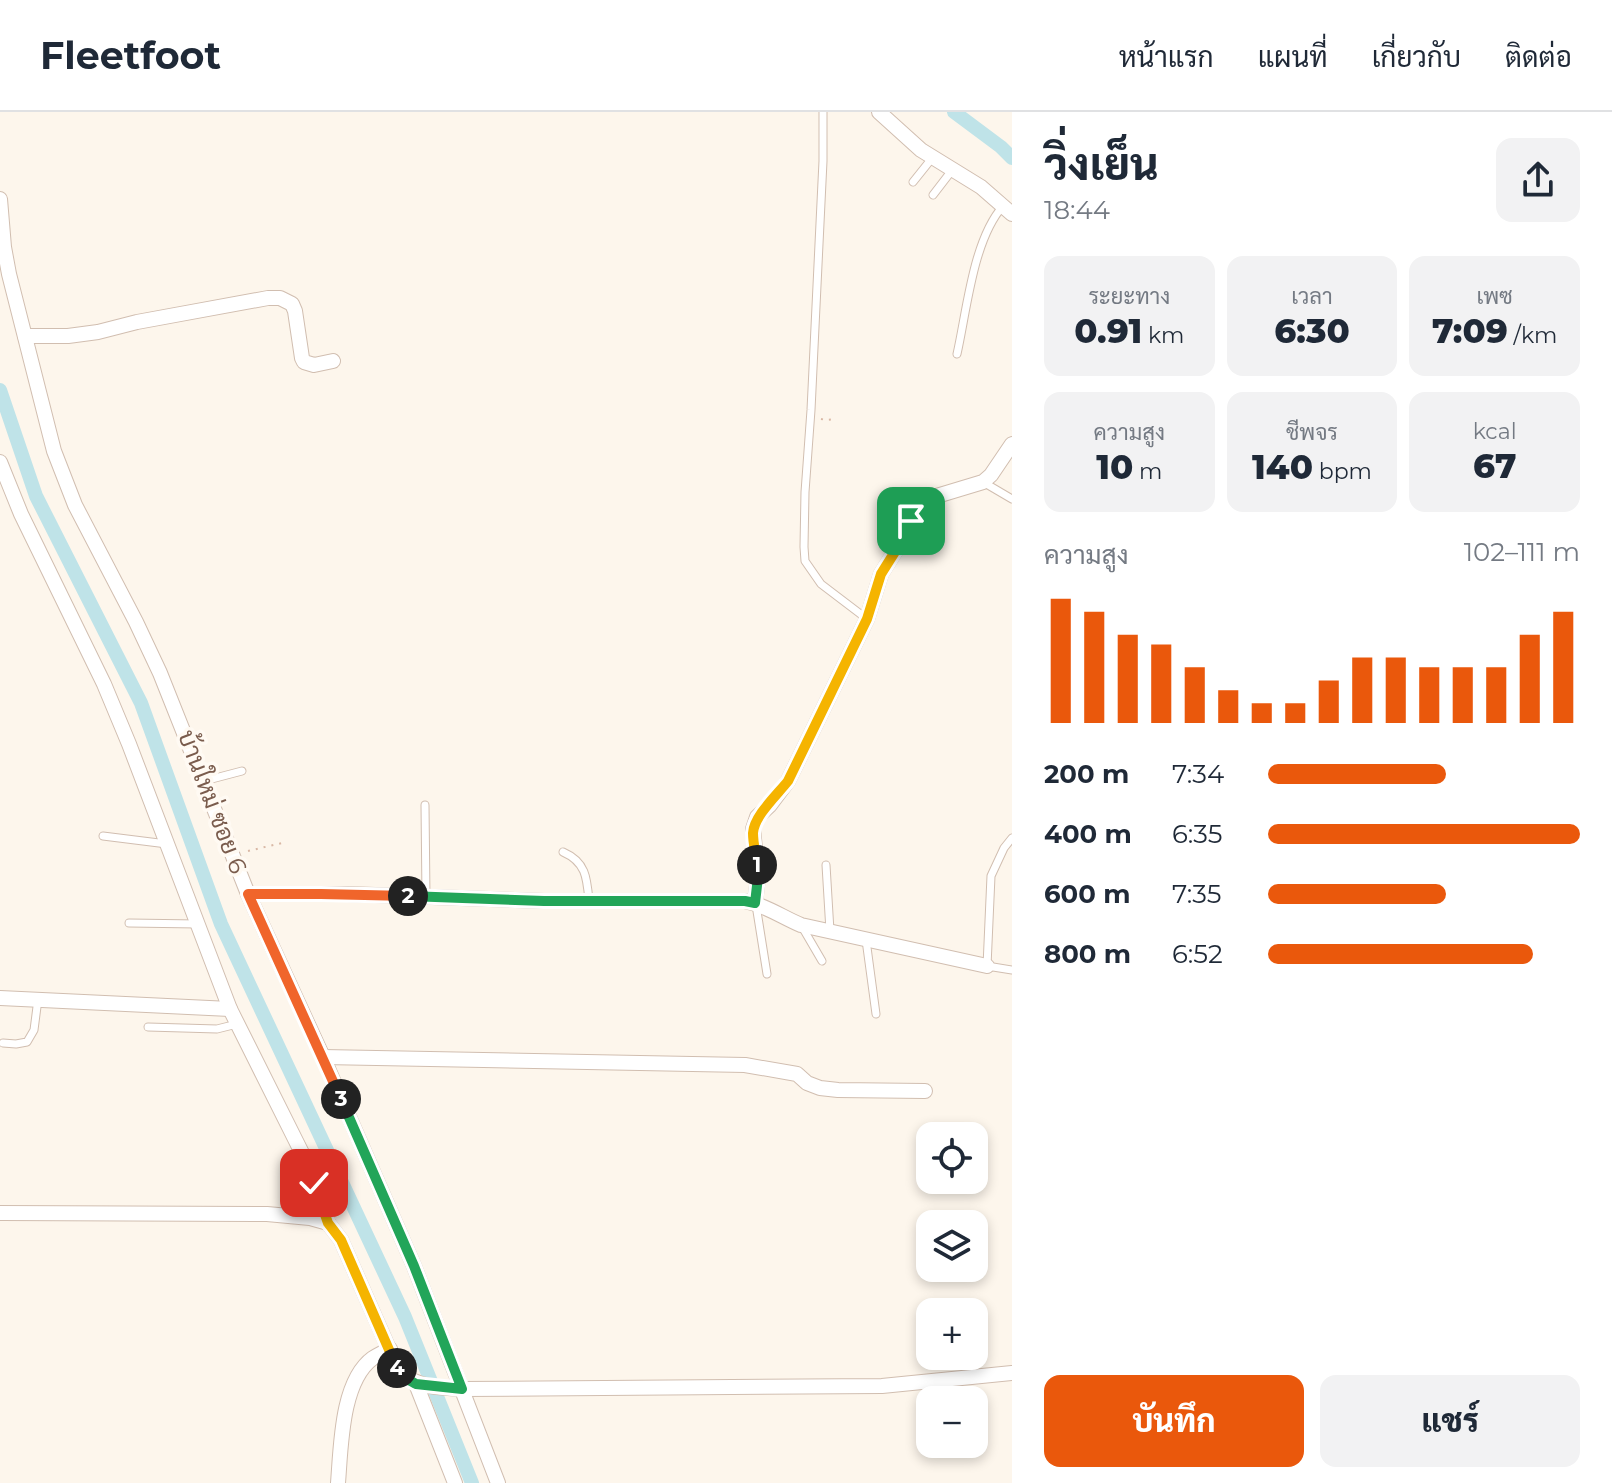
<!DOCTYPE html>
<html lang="th">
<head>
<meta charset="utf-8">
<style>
  body { margin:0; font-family:Montserrat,Sarabun,sans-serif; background:#f2f2f3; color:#1f2937; height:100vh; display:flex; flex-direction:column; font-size:30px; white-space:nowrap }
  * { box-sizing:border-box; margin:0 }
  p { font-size:26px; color:#747a83 }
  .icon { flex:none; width:44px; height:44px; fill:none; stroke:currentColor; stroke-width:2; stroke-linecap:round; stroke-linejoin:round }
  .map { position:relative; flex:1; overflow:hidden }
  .sheet { display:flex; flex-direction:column; background:#fff; width:600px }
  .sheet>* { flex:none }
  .fabs { position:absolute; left:916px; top:1010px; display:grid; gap:16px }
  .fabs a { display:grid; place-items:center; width:72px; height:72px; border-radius:16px; background:#fff; box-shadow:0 4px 12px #0003; font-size:40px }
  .pin { position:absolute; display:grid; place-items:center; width:68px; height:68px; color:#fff; margin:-34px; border-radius:16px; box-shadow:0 4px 12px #0006 }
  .km { position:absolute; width:40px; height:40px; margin:-20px; border-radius:50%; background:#222; color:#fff; font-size:22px; line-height:40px; text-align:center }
  .round { display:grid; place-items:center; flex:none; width:84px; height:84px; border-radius:16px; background:#f2f2f3 }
  .headline { display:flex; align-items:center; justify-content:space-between; height:136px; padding:0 32px }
  h1 { font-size:44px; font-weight:800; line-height:60px }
  .figures { display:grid; grid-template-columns:repeat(3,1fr); gap:12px; height:136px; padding:8px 32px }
  .figures div { display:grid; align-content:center; border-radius:16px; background:#f2f2f3; text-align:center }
  .figures b { font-size:34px; font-weight:800 }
  .figures small { font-size:22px; font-weight:400 }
  .figures p { font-size:22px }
  .chart { height:224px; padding:16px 32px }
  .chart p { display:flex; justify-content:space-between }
  .chart svg { width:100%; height:144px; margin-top:8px; stroke:#ea580c; stroke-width:6 }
  .cta { display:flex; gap:16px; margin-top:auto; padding:16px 32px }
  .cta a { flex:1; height:92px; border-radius:16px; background:#ea580c; color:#fff; font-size:32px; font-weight:800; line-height:92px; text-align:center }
  .cta a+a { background:#f2f2f3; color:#1f2937 }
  ul { padding:0 32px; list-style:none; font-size:26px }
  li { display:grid; grid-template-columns:128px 96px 1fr; align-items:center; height:60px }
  li i { height:20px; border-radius:10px; background:#ea580c }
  header { display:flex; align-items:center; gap:48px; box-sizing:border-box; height:112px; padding:0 40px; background:#fff; border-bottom:2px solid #e0e1e3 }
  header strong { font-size:38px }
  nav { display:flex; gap:44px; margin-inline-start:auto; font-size:28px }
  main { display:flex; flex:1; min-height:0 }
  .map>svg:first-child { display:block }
</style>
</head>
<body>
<header>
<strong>Fleetfoot</strong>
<nav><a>หน้าแรก</a><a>แผนที่</a><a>เกี่ยวกับ</a><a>ติดต่อ</a></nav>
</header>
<main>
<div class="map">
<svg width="1012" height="1371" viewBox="0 0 1012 1371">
  <rect width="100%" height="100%" fill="#fdf6ec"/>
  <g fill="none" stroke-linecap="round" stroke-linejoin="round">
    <g stroke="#bfe3e8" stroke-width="14">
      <polyline points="954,0 1001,35 1012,46"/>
      <polyline points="0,278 36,384 141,591 221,812 405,1205 472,1371"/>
    </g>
    <g stroke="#d1beb0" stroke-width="9">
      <g id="service">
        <polyline points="823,0 823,49 811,298 805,380 804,435 805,449 821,472 867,507"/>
        <polyline points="913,70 933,45"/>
        <polyline points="933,83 953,57"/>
        <path d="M957 242C967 198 973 128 1003 94"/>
        <polyline points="983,370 1012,387"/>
        <polyline points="911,415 939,419"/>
        <polyline points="204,669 242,659"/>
        <polyline points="425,693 426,785"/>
        <polyline points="103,724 167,732"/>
        <polyline points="1012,726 1004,736 991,764 987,854 1012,858"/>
        <path d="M563 740C586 750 587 766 589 789"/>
        <polyline points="826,753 830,819"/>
        <polyline points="756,793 767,862"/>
        <polyline points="129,811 198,812"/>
        <polyline points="801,813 822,849"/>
        <polyline points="866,828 876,902"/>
        <polyline points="148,915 217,917 237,912"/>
        <polyline points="3,931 16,932 27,930 34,918 38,887"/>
      </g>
    </g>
    <g stroke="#d1beb0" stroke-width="16">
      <g id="minor">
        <polyline points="879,0 921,38 981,75 1012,102"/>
        <polyline points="0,87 4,135 9,162 54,339 75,393 136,510 160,561 248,782 323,945 414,1154 498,1371"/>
        <polyline points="25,224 68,224 98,220 137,210 268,186 280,186 292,192 295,199 302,246 304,250 314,253 333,249"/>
        <polyline points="0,350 21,402 104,572 129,632 230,897 302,1041 328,1111"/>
        <path d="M248 782H347L544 789H745C763 792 784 806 801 813L987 854"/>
        <polyline points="755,791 758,765 753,717 757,705 770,693 788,669 867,507 881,462 908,419 916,399 922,391 930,386 983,370 991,363 1012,332"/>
        <polyline points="0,886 230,897"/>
        <polyline points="323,945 745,953 797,962 807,971 820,976 838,978 925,979"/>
        <path d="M0 1101 267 1102 310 1106 328 1111 341 1128 399 1260C418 1275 438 1276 462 1277L882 1274 1012 1261"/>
        <polyline points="416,1272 455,1371"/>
        <path d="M338 1371C341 1335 341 1269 373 1246 378 1243 384 1240 390 1237"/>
      </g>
    </g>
    <g stroke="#d9b8a5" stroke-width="2" stroke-dasharray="2 6" stroke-linecap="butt">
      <polyline points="821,307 826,308 835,307"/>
      <polyline points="248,739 282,731"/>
    </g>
    <use href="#service" stroke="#fff" stroke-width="7"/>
    <use href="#minor" stroke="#fff" stroke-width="14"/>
  </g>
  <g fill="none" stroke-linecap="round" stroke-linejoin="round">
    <g stroke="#fff" stroke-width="16">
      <path id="split-1" d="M757 753C756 742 753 732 753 721 754 704 777 683 788 669L867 507 881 462 908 419 911 409"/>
    </g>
    <g stroke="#fff" stroke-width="16">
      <polyline id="split-2" points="408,784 544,789 745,789 755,791 758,765 757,753"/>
    </g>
    <g stroke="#fff" stroke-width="16">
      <polyline id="split-3" points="341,987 248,782 321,782 408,784"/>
    </g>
    <g stroke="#fff" stroke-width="16">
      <path id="split-4" d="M341 987 414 1154 462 1277 416 1272C409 1268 400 1264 397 1256"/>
    </g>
    <g stroke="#fff" stroke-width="16">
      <polyline id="split-5" points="314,1071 328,1111 341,1128 397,1256"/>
    </g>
    <use href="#split-1" stroke="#f5b400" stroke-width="10"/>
    <use href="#split-2" stroke="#22a559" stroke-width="10"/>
    <use href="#split-3" stroke="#f0652b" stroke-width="10"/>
    <use href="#split-4" stroke="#22a559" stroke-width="10"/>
    <use href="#split-5" stroke="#f5b400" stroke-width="10"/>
  </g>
  <g text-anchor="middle" stroke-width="7" stroke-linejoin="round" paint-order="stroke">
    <g font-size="24" fill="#7a5c4d" stroke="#fffaf3">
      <text transform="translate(212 690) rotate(69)" y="8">บ้านใหม่ ซอย 6</text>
    </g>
  </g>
</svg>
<div class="fabs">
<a><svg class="icon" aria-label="locate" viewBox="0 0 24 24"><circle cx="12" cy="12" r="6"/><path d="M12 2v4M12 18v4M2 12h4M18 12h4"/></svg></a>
<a><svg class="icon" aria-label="layers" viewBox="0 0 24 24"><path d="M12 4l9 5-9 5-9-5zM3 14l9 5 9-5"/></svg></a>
<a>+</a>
<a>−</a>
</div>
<div class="pin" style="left:911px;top:409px;background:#1e9e55"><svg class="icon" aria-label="arrive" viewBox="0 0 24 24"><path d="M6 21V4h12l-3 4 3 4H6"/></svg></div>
<div class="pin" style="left:314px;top:1071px;background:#d93025"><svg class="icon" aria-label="check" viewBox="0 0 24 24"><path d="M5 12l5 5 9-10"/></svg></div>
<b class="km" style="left:757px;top:753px">1</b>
<b class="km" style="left:408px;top:784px">2</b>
<b class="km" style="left:341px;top:987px">3</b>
<b class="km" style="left:397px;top:1256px">4</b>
</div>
<section class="sheet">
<div class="headline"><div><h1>วิ่งเย็น</h1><p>18:44</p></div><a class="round"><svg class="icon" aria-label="share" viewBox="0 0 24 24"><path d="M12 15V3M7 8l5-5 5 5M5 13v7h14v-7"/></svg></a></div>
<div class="figures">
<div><p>ระยะทาง</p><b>0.91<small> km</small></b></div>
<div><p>เวลา</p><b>6:30</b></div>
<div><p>เพซ</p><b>7:09<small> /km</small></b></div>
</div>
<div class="figures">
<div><p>ความสูง</p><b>10<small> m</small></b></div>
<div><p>ชีพจร</p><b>140<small> bpm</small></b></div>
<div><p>kcal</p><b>67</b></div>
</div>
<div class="chart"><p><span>ความสูง</span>102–111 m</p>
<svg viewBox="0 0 160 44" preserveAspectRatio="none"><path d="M5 44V6M15 44V10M25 44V17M35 44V20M45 44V27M55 44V34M65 44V38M75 44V38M85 44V31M95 44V24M105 44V24M115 44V27M125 44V27M135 44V27M145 44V17M155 44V10"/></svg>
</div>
<ul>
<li><b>200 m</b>7:34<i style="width:57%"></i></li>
<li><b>400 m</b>6:35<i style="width:100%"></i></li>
<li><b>600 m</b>7:35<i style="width:57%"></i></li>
<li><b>800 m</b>6:52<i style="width:85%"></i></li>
</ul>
<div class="cta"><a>บันทึก</a><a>แชร์</a></div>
</section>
</main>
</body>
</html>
